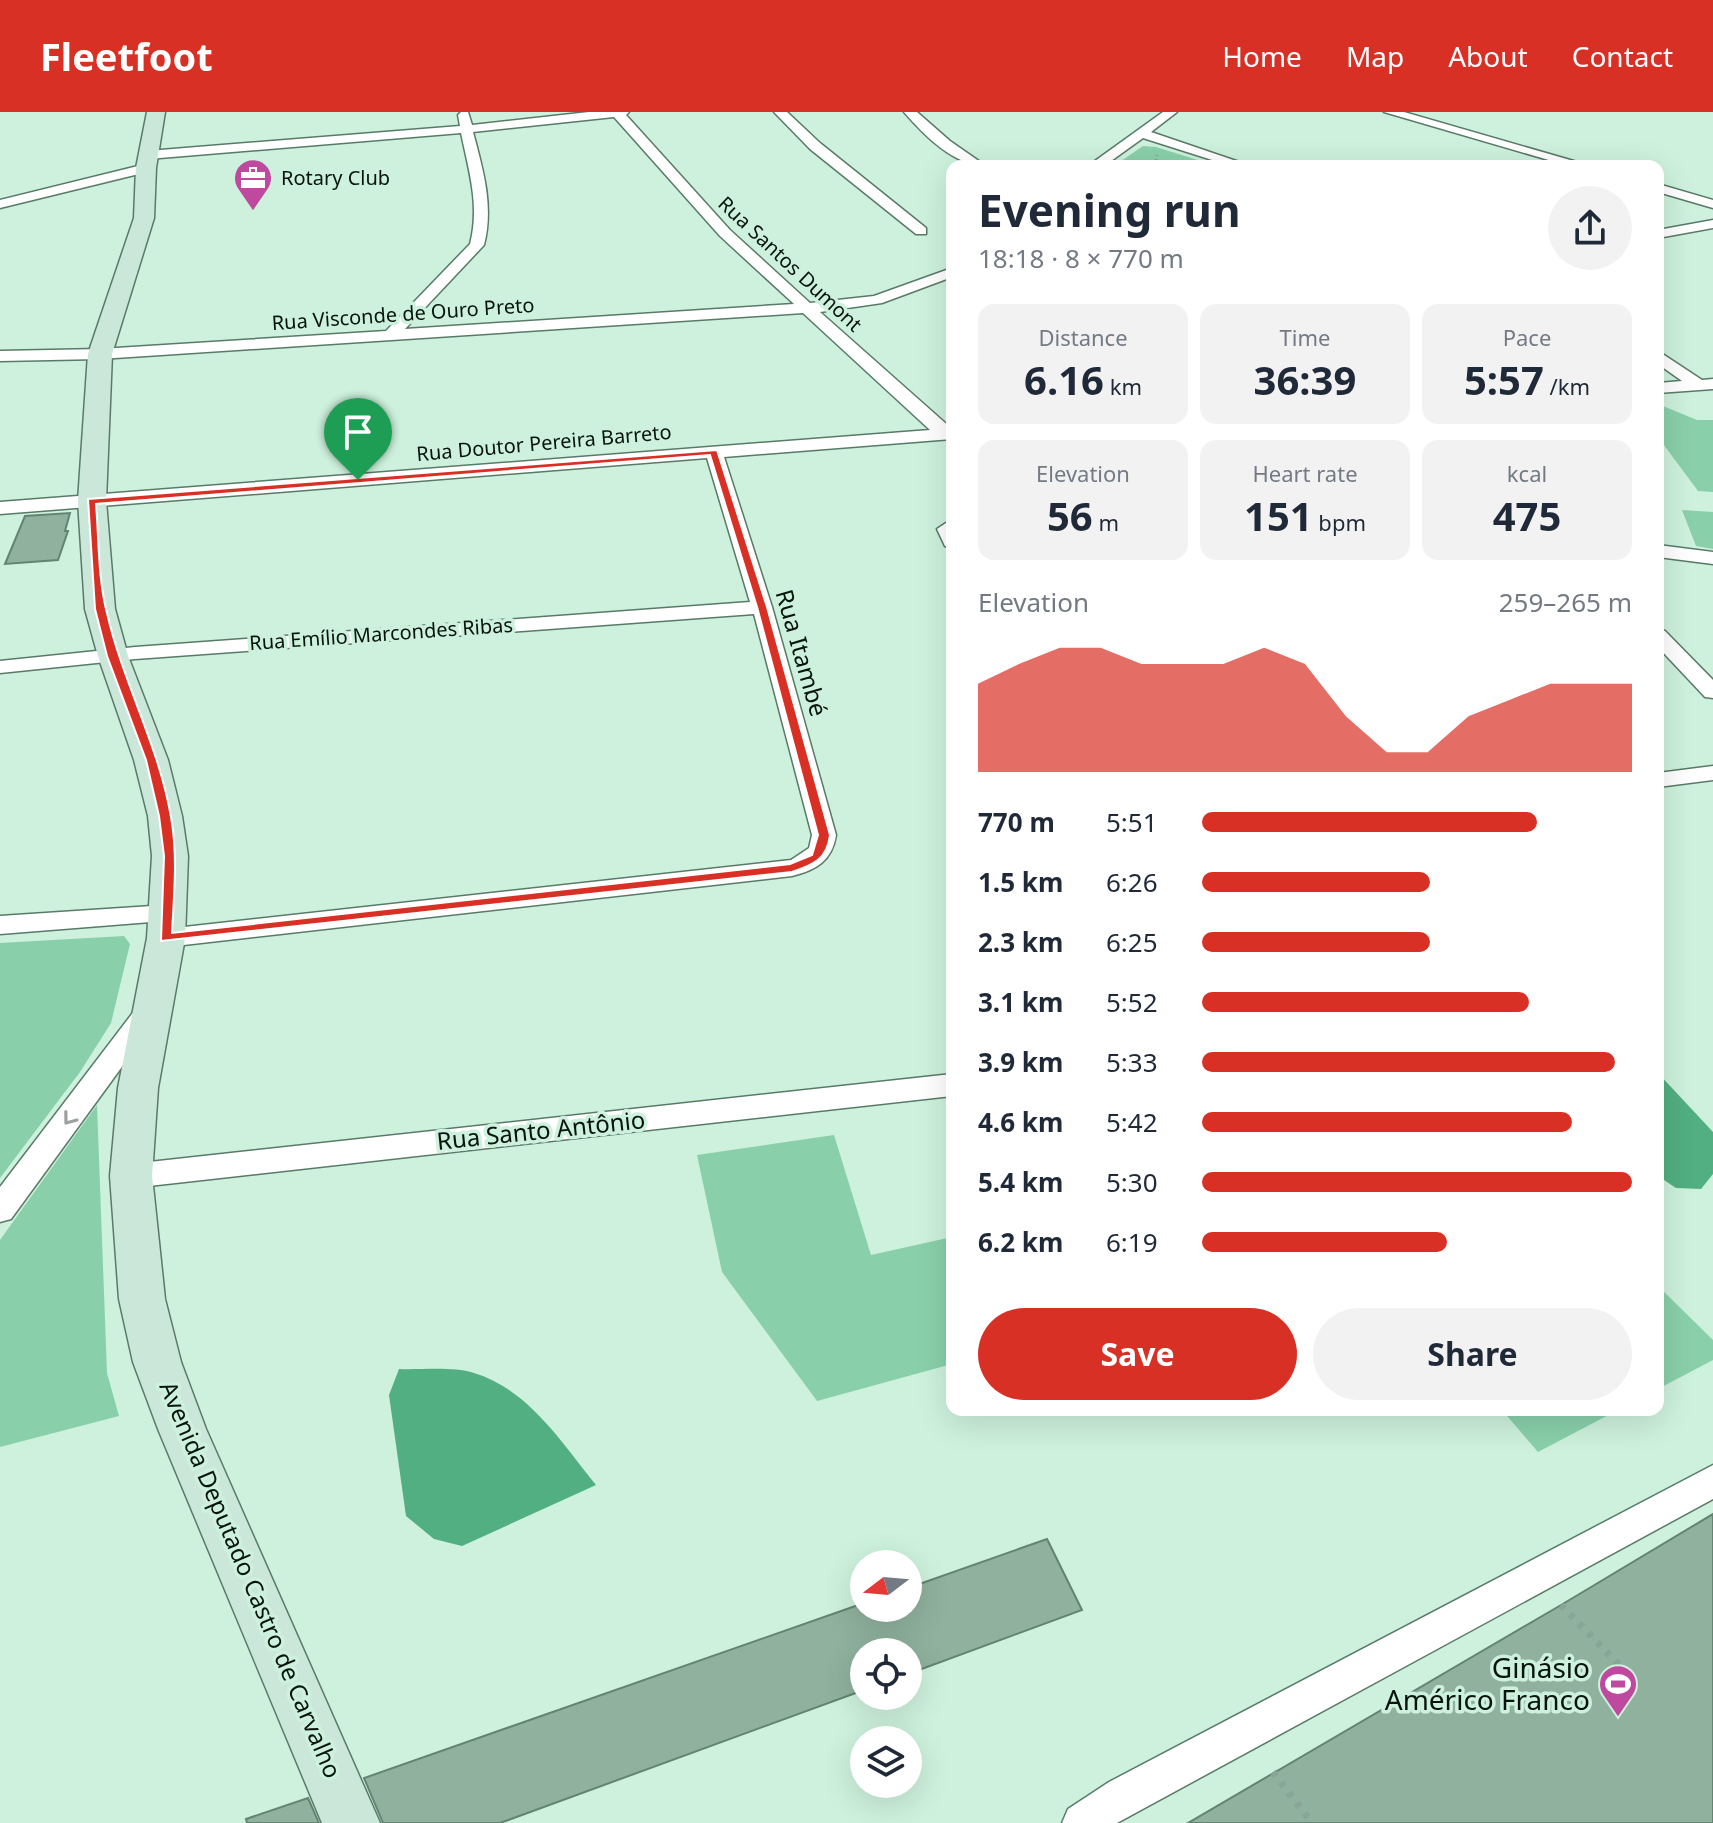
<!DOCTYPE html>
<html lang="en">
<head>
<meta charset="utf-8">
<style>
  body { margin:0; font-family:"Noto Sans",sans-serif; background:#f2f2f3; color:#1f2937; height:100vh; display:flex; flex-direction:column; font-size:30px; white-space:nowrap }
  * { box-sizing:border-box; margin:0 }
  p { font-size:26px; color:#747a83 }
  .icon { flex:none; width:44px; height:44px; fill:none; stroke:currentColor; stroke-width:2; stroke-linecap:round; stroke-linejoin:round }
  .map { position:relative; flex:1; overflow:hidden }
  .sheet { position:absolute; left:946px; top:48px; width:718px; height:1256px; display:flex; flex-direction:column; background:#fff; border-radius:16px; box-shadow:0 8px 32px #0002 }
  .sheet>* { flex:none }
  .needle { width:52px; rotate:254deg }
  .buttons { position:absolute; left:850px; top:1438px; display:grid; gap:16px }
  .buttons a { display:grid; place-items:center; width:72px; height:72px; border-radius:50%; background:#fff; box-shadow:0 8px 32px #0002; font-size:40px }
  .pin { position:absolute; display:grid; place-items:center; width:68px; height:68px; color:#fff; margin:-82px -34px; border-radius:50% 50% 50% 0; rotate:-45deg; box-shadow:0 0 8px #0007 }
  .pin .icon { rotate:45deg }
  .round { display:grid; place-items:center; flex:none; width:84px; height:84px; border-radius:42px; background:#f2f2f3 }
  .headline { display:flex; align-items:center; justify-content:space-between; height:136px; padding:0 32px }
  h1 { font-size:44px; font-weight:700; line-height:60px }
  .stats { display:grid; grid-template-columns:repeat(3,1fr); gap:12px; height:136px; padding:8px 32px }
  .stats div { display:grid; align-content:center; border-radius:16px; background:#f2f2f3; text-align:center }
  .stats b { font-size:40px; font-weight:700 }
  .stats small { font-size:22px; font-weight:400 }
  .stats p { font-size:22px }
  .chart { height:224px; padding:16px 32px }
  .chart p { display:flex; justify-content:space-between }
  .chart svg { width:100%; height:144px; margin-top:8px; fill:#d93025; opacity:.7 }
  .cta { display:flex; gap:16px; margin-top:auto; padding:16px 32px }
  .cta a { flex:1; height:92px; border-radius:48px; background:#d93025; color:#fff; font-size:32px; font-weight:700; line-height:92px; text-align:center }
  .cta a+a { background:#f2f2f3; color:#1f2937 }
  ul { padding:0 32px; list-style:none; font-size:26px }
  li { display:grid; grid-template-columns:128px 96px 1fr; align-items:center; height:60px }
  li i { height:20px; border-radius:10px; background:#d93025 }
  header { display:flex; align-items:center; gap:48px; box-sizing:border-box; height:112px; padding:0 40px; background:#d93025; color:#fff }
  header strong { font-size:38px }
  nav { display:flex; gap:44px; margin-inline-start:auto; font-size:28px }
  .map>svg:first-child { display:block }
</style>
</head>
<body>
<header>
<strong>Fleetfoot</strong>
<nav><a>Home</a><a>Map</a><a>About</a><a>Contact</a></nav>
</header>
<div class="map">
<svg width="1713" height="1711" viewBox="0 0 1713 1711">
  <rect width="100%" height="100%" fill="#cdf1dc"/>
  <g fill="#89d0aa">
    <polygon points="1143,34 1156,35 1217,54 1114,54"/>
    <polygon points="1658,292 1697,308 1713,308 1713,380 1698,379 1658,325"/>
    <polygon points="1682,398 1713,400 1713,437 1696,434"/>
    <polygon points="124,824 130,832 111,911 80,960 0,1066 0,831"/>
    <polygon points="97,993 107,1261 119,1304 0,1335 0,1128"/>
    <polygon points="834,1023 871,1143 952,1125 952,1252 817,1289 722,1160 697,1043"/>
    <polygon points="1658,1174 1713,1228 1713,1248 1658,1277"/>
    <polygon points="1502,1298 1618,1298 1538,1340"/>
  </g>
  <g fill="#51af81">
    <polygon points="1658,961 1713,1020 1713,1062 1701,1077 1676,1076 1658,1064"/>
    <path d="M399 1257C422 1258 452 1254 474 1261 528 1277 562 1331 596 1373L462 1434 434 1427 406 1404 389 1283Z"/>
  </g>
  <g fill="#8fb19d" stroke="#638471" stroke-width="2">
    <polygon points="70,401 65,419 68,419 58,448 5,452 25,404"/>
    <polygon points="1713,1402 1713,1711 1188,1711 1561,1493"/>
    <polygon points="1047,1427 1082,1498 908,1562 908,1540 864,1540 864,1578 500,1711 383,1711 364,1666 864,1491 864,1496 908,1496 908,1476"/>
    <polygon points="308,1686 319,1711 247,1711 246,1707"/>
  </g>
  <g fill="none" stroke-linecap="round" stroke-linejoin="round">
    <g stroke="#597a68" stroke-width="3">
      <g id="street">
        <path d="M461 0H468L472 13 589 0H629L626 3 730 118 810 191 874 184 952 156V165L882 191 820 200 952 317V327L724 345 772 495 836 723C832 749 816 758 792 764L166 835 157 832 153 826 157 820 166 817 791 748 809 736 812 723 754 502 135 547 0 561V549L135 535 750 490 707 346 0 402V390L930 318 803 201 100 247 0 249V239L100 237 386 219 470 132C480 94 469 59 461 21L148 47 141 43 148 39 460 14 458 3ZM614 5 720 124 794 192 405 217 484 133C494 94 483 58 473 20Z"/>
        <polygon points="774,0 787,0 820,31 926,116 926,122 916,122 810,37"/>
        <path d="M904 0H917L950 29 986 54C954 54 924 23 904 0Z"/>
        <polygon points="1163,0 1177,0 1151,20 1251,54 1231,54 1143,26 1104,54 1088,54"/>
        <polygon points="1384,0 1404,0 1591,54 1569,54"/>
        <polygon points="146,52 153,56 151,59 0,96 0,88"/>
        <polygon points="1658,72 1713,88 1713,96 1658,80"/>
        <polygon points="1713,108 1713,116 1658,126 1658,118"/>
        <polygon points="1658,239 1702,268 1713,267 1713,277 1658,281 1658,271 1682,269 1658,252"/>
        <polygon points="946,411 952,413 952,436 945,434 937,417"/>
        <polygon points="1658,433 1713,440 1713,452 1658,445"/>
        <polygon points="1658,517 1665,519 1713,568 1713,586 1705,585 1658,535"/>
        <polygon points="1713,654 1713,668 1658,675 1658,661"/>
        <polygon points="167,793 176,796 180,802 176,808 0,822 0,804"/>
        <polygon points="147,891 156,894 160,901 156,908 11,1107 0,1110 0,1075 138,894"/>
        <polygon points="952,962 952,984 131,1076 121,1072 116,1064 121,1056 131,1052"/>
        <polygon points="1713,1353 1713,1387 1117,1711 1062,1711 1068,1697 1109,1670"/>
      </g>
    </g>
    <g stroke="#597a68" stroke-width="3">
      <polygon id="secondary" points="147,0 165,0 156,56 154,106 112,242 106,389 115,497 128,544 168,648 182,704 188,744 185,826 158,976 152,1064 165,1187 181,1250 206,1317 380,1711 322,1711 158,1317 133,1250 119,1187 110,1064 118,976 147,826 152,744 148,704 134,648 98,544 85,497 78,389 88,242 134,106 136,56"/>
    </g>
    <polyline stroke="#89a595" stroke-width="3" stroke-dasharray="2 3" stroke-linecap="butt" points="1147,54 1156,48 1157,43"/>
    <g stroke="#89a595" stroke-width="7" stroke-dasharray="5 8" stroke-linecap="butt">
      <polyline points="1561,1493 1626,1560"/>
      <polyline points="1273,1660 1312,1711"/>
    </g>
    <use href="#street" fill="#fff" fill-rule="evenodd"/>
    <use href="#secondary" fill="#cbe7da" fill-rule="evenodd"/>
  </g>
  <defs><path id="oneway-chevron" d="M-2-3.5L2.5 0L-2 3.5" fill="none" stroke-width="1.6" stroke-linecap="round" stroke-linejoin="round" transform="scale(2)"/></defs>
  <use stroke="#9ca19f" href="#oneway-chevron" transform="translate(69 1007) rotate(127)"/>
  <path fill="#d93025" stroke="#fff" stroke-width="2" fill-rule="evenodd" d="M717 338 767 495 830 723C827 747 814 753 792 760L161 829 164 744 159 704 146 648 107 544 95 497 88 387ZM710 343 757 495 818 723 812 743 790 752 172 821C174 782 178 743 171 705 159 634 123 571 107 501 98 467 99 427 96 392Z"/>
  <defs>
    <g id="office-pin" transform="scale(2)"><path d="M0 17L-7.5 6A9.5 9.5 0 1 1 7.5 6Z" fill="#c049a0" stroke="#cdf1dc"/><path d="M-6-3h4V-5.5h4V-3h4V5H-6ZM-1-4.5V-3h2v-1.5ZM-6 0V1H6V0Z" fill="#fff"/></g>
    <g id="stadium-pin" transform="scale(2)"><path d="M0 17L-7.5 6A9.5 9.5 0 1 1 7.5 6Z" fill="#c049a0" stroke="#cdf1dc"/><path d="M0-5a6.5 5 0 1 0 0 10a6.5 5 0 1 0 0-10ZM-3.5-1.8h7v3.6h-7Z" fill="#fff"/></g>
  </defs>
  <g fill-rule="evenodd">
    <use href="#office-pin" x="253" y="66"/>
    <use href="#stadium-pin" x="1618" y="1572"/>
  </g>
  <g text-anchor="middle" stroke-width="7" stroke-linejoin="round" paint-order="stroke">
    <g font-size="20" fill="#08150e" stroke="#cdf1dc" text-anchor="start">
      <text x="281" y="73">Rotary Club</text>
    </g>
    <g font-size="20" fill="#08150e" stroke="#cdf1dc">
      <text transform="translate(790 152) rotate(43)" y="7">Rua Santos Dumont</text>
      <text transform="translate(403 202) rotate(-4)" y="7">Rua Visconde de Ouro Preto</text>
      <text transform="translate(544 331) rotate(-5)" y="7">Rua Doutor Pereira Barreto</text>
      <text transform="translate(381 522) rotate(-4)" y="7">Rua Emílio Marcondes Ribas</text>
    </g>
    <g font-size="24" fill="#08150e" stroke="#cdf1dc">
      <text transform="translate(801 541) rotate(74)" y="8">Rua Itambé</text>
      <text transform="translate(541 1019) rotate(-6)" y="8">Rua Santo Antônio</text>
      <text transform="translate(250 1468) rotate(67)" y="8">Avenida Deputado Castro de Carvalho</text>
    </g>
    <g font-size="28" fill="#08150e" stroke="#cdf1dc" text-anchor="end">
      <text x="1590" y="1566">Ginásio<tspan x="1590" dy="32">Américo Franco</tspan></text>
    </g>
  </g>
</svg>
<div class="buttons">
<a><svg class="needle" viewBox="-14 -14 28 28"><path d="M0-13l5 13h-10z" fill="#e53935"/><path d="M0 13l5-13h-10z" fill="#747a83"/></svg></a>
<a><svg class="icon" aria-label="locate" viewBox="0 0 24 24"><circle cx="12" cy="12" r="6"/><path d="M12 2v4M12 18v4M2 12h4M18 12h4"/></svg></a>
<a><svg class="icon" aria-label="layers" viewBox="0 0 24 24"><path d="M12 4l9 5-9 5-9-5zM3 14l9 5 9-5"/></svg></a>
</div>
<div class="pin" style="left:358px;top:368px;background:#1e9e55"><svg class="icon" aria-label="arrive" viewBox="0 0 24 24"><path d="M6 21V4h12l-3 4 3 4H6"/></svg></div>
<section class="sheet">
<div class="headline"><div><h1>Evening run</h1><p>18:18 · 8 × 770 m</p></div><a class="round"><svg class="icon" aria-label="share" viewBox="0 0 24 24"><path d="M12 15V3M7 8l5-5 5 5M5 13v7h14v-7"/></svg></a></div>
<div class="stats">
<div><p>Distance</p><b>6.16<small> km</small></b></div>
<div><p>Time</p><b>36:39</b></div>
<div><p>Pace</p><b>5:57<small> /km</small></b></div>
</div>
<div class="stats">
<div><p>Elevation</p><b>56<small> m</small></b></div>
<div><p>Heart rate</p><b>151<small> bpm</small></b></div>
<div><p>kcal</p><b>475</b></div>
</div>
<div class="chart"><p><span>Elevation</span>259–265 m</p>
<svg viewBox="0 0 160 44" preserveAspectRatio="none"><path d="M0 44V17L10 11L20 6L30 6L40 11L50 11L60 11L70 6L80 11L90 27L100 38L110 38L120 27L130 22L140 17L150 17L160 17V44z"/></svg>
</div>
<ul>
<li><b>770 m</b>5:51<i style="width:78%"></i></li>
<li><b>1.5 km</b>6:26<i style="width:53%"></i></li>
<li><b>2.3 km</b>6:25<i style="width:53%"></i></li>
<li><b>3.1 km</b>5:52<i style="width:76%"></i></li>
<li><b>3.9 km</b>5:33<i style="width:96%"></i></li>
<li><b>4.6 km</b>5:42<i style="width:86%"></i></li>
<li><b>5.4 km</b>5:30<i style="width:100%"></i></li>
<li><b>6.2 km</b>6:19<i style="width:57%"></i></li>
</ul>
<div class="cta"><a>Save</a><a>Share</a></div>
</section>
</div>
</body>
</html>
